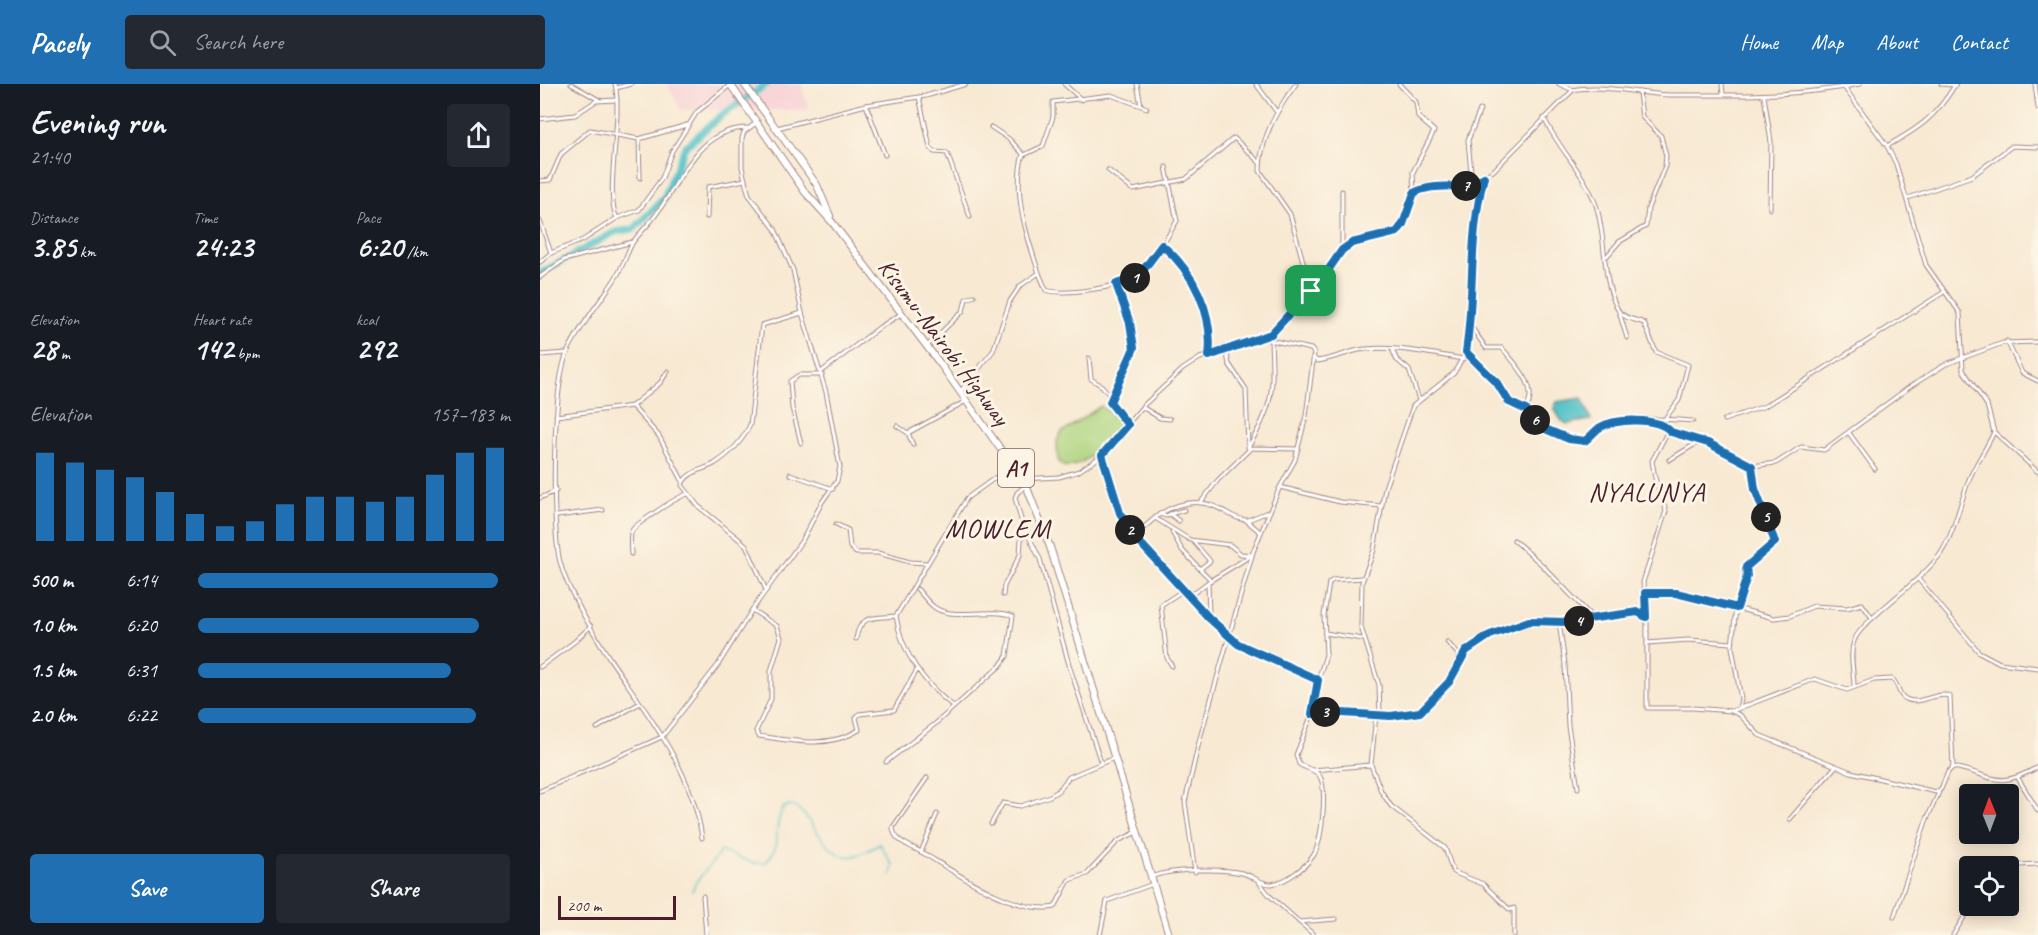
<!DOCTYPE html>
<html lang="en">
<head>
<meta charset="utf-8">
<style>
  body { margin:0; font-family:Caveat,sans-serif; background:#242831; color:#f1f3f6; height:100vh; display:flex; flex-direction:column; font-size:22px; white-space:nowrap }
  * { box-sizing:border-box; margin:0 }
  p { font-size:20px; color:#9ea1a6 }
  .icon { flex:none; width:33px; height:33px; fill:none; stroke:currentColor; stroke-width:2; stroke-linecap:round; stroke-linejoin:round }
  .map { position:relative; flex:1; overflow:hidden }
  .details { display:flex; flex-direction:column; background:#171b24; width:540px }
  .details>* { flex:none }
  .needle { width:39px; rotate:359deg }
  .buttons { position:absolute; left:1419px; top:700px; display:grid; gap:12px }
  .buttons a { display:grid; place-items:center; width:60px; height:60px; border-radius:6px; background:#171b24; box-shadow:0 3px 15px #0003; font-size:30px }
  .scale { position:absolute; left:18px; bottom:15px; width:118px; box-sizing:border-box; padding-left:6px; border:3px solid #4a1f2b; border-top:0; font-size:16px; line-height:21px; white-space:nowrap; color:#4a1f2b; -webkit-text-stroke:4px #fcf5e5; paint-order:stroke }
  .pin { position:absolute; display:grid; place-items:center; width:51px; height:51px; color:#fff; margin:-26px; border-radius:12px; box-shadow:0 3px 9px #0006 }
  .km { position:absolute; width:30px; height:30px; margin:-15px; border-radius:50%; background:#222; color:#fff; font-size:16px; line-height:30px; text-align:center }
  .round { display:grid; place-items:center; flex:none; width:63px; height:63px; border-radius:6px; background:#242831 }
  .overview { display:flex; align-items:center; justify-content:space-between; height:102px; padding:0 30px }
  h1 { font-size:33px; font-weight:600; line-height:45px }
  .stats { display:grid; grid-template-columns:repeat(3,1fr); gap:9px; height:102px; padding:6px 30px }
  .stats div { display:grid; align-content:center }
  .stats b { font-size:30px; font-weight:600 }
  .stats small { font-size:16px; font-weight:400 }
  .stats p { font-size:16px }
  .chart { height:168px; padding:12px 30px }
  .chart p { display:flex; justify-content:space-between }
  .chart svg { width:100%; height:108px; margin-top:6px; stroke:#1f6fb2; stroke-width:6 }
  .cta { display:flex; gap:12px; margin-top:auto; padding:12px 30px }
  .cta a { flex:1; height:69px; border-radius:6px; background:#1f6fb2; color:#fff; font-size:24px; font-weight:600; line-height:69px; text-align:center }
  .cta a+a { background:#242831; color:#f1f3f6 }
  ul { padding:0 30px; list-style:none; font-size:20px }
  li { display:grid; grid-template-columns:96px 72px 1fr; align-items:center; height:45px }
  li i { height:15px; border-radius:8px; background:#1f6fb2 }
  header { display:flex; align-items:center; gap:36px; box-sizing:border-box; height:84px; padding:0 30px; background:#1f6fb2; color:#fff }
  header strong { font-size:28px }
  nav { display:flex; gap:33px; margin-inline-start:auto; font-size:21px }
  .search { width:420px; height:54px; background:#242831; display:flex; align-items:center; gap:15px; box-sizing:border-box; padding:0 21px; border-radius:6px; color:#9ea1a6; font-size:22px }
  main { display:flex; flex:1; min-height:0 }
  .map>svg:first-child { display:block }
</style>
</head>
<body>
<header>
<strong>Pacely</strong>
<div class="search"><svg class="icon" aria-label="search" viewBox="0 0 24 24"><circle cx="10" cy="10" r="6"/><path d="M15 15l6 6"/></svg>Search here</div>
<nav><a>Home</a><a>Map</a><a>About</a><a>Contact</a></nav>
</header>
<main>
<section class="details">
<div class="overview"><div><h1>Evening run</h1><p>21:40</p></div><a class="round"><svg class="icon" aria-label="share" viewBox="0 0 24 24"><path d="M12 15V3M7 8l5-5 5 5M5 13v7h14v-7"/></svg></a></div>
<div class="stats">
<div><p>Distance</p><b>3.85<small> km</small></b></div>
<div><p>Time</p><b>24:23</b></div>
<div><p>Pace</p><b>6:20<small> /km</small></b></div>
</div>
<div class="stats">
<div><p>Elevation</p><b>28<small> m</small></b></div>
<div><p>Heart rate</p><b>142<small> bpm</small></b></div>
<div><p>kcal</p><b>292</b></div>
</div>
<div class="chart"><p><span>Elevation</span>157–183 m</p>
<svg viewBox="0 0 160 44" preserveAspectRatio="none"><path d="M5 44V8M15 44V12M25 44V15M35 44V18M45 44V24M55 44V33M65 44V38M75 44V36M85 44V29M95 44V26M105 44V26M115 44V28M125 44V26M135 44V17M145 44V8M155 44V6"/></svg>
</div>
<ul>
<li><b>500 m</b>6:14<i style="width:96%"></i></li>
<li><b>1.0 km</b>6:20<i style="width:90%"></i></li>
<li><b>1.5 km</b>6:31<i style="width:81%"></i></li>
<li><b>2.0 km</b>6:22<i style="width:89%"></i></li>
</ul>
<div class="cta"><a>Save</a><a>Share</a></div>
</section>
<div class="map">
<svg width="1498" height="851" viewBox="0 0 1498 851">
  <rect width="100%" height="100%" fill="#fcf5e5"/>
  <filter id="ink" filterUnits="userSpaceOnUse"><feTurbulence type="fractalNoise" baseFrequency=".0167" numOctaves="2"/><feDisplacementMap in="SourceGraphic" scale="12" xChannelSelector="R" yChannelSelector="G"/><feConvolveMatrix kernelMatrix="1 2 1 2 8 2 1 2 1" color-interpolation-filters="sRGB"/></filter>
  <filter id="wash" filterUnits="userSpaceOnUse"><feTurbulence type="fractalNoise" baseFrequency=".008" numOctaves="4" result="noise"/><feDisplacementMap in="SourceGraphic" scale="24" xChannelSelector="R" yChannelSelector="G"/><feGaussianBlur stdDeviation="1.35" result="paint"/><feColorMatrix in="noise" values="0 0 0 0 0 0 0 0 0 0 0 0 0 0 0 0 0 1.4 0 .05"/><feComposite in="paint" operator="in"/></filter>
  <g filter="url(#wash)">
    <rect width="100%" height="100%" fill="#f8e9d3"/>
    <polygon fill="#f7cfd5" points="127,0 261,0 269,26 141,26"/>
    <path fill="#abd37d" stroke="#7a7954" stroke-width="1.5" d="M561 322 579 336V344C566 357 544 386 523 382L518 376 517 357 521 349Z"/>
    <polygon fill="#55c3c9" stroke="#50717a" stroke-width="1.5" points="1042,314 1051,336 1027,340 1021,336 1014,324 1017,318"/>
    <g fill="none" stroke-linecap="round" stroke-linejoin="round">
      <path stroke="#55c3c9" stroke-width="1.5" d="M152 807C156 792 173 783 180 767L214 779H225C243 763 232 743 243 724L249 722C270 721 284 779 314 772 323 770 332 764 340 760L353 781 351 791"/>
      <polyline stroke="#55c3c9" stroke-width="7" points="0,189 75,148 94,145 124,114 145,63 183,30 227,0"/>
    </g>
  </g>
  <g filter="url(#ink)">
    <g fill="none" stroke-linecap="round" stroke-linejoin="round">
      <g stroke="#a1847f" stroke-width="5">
        <g id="street">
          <polyline points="31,0 59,16"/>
          <path d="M75 0C83 34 64 111 77 134"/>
          <polyline points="524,0 542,16"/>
          <polyline points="597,0 601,21"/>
          <polyline points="716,0 736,27"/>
          <path d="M756 0C737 25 720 55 720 87L750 130 771 207"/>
          <polyline points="859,0 876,18 878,33 894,47 873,88 874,109"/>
          <polyline points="1019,0 1033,6"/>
          <polyline points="1182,0 1183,10"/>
          <polyline points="1401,0 1415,1"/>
          <polyline points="1495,0 1498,24"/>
          <polyline points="1304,3 1347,62 1356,80 1386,181 1420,229 1423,286 1447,321 1454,348 1498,388"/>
          <polyline points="76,4 91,0"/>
          <polyline points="1224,12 1231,58 1230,125"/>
          <polyline points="379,13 390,63 394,68 407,69 430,133"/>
          <polyline points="326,21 345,71"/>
          <path d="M1004 34C1018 64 1045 90 1056 121 1067 155 1061 193 1077 224 1082 235 1095 235 1104 239L1116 268 1148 281 1139 316 1124 336"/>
          <polyline points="0,35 35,31 56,17 77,16"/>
          <polyline points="237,44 326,21 386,12 426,0"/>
          <polyline points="99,55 100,94"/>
          <path d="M1347 62C1379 44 1396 33 1415 1"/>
          <polyline points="484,71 503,62 513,33 513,18 571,11 607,24"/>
          <polyline points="568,86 593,106 646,95 694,54 720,79"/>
          <polyline points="0,97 10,96 21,70 50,46 99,55 147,41"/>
          <polyline points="932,99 928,56 940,26"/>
          <polyline points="802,107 802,166"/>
          <polyline points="1368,114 1432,92 1472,62 1498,63"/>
          <polyline points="167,133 168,103 205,96"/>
          <polyline points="0,137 11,169"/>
          <path d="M622 161C654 188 675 230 669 272"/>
          <polyline points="1067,172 1079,158 1106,142 1108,124 1125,82 1126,72 1121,52 1102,33 1099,8"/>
          <polyline points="0,178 11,169 43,156 77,134 99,126 122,94 132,67 157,28 190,1"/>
          <path d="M499 189 506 206C524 212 586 203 601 190 616 176 626 154 637 137L626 83"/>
          <polyline points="0,193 24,176 92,158"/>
          <polyline points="576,200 590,239 594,263 570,318 588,341"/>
          <polyline points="1080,231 1087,254"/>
          <path d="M930 241 946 264H962C976 281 1001 304 985 326"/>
          <polyline points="1467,257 1482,289 1498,297"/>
          <polyline points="388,261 423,227 426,215 434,212"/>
          <polyline points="686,266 689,280 706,305 708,364 758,365"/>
          <polyline points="853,267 856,275 869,286 879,316"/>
          <path d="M926 268 957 299 969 318 985 326 1003 344 1029 355 1045 357C1051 352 1056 345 1063 342 1089 332 1126 335 1153 337"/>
          <polyline points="0,271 27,269"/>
          <path d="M773 273 777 277C792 275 805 269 819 266 848 260 893 270 923 275"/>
          <polyline points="549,274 551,295 562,302 571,313"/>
          <polyline points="281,288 340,243 361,230"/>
          <path d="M420 308 453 267 470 217 480 202 499 189C487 153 472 108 483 70L469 55 451 43"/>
          <polyline points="92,322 120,299 128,287"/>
          <polyline points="602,323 620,334 630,335"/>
          <polyline points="16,332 92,322 119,352 142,396"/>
          <polyline points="1110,336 1127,343 1132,348 1168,359 1212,382 1236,379 1261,363 1284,366 1371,302 1406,280 1463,259 1498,258"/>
          <polyline points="1184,336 1225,322 1404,208"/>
          <polyline points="357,342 368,349 426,317"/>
          <polyline points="368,349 373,361"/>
          <polyline points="1309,349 1335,385"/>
          <polyline points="261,359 252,324 250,297 259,291 282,291"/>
          <path d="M709 362C735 318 733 306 731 256"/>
          <polyline points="562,371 580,429 592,450 669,534 698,560 778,596 772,630"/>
          <polyline points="1129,376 1157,359"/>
          <polyline points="250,390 293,405"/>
          <path d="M483 395 519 393 539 387 557 375 604 321 643 285 660 274 731 251 784 192 802 166 812 159 857 148 863 139 871 113 878 106 926 102 953 87 1033 6C1062 0 1100 10 1130 11 1193 11 1258 13 1320 0"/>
          <polyline points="485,402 477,409 475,414 482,439 500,475 530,584 561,679"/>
          <polyline points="740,403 800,418 841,422"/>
          <polyline points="0,414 16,407"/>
          <polyline points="661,418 678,396 710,365"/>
          <path d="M620 430C639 418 660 414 680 425 690 430 695 435 706 436L720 448"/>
          <polyline points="630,430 644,426"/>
          <polyline points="17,432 63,426"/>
          <polyline points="708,436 730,427"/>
          <polyline points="639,437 630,430 626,432 620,430 615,434 650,456 690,461 701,470 712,471 668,498 669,534"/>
          <polyline points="296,440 308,446 310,463 316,469 338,469 370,478 387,479"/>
          <polyline points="632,448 642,466 660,485 670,477 653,457"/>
          <polyline points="594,452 615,434"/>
          <polyline points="974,456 1001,480 1053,534"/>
          <path d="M91 470C89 443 90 446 110 432 123 423 132 416 147 410"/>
          <polyline points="660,485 671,496"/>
          <polyline points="1379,496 1439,568 1460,579 1498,584"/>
          <path d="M226 506 206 461 158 422 142 401C146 388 163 386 174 380 190 370 202 358 210 341L222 241 262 229"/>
          <polyline points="1105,509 1143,510 1234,534 1250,532 1274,522 1307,524 1322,520 1332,534"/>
          <polyline points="463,511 464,502 480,471 482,440"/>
          <polyline points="651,511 667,499"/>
          <polyline points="1196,523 1192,563 1201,615 1199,624"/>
          <polyline points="1197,523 1207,492 1206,483 1235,457 1215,405 1212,382"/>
          <path d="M212 526 237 542 241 554 231 587V615L216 647 219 652C253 657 288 665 319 646L316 634 319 630 354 626 377 586"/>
          <polyline points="1106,533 1103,498 1126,427 1115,394 1112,377 1127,349 1132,348"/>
          <polyline points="1019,538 1025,580 1028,642 1038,704"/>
          <polyline points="785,549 823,555"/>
          <path d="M316 555C320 529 335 535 356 532"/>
          <polyline points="907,558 920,572"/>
          <polyline points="1107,559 1148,556 1192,559"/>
          <polyline points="632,582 627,574 621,521 645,505"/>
          <polyline points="0,583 34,558 51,542"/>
          <polyline points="778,596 786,571 784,531 789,499 793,496 822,494"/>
          <path d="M1314 602C1314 588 1309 571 1314 557 1320 537 1384 496 1401 469 1414 448 1419 424 1427 401 1433 382 1446 366 1454 348"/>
          <path d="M413 622C384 600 361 568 356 532L427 414 473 381"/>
          <path d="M1192 627 1275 595 1307 606 1334 596 1352 595C1359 600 1358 612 1366 615 1379 622 1397 607 1410 612L1413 683"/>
          <polyline points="836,631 831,681 841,707 851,722 905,764 913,788 943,800 970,826 974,824 974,851"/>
          <polyline points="840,631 839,601 821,543 822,498 834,466 845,404 873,322 914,289 926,268 931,167 936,123 944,93"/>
          <polyline points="57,644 100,619"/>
          <path d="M346 678 395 640 460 582 467 572 473 532C449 523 412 537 394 523 388 519 383 511 377 505"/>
          <polyline points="773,686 831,681"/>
          <path d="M387 694 353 743C353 758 372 762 383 769 416 789 476 831 515 823L529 796 547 790 578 757 597 748"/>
          <polyline points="1478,694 1498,727"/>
          <polyline points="0,707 122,653 178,581 212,526 263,455 282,418 297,397 300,383 286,308 262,229 253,186 235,145 209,111 206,101 202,83 202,54 204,48 216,39"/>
          <polyline points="1250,735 1296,682"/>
          <polyline points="451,740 463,719 481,722 510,712 518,707 529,693 574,674"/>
          <path d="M162 754C153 686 107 630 70 575 54 550 27 506 20 478 11 442 12 299 28 267 40 242 60 218 75 195 83 183 86 170 93 158 98 151 105 144 111 137 139 104 154 45 207 44"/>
          <polyline points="381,768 397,730"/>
          <polyline points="1468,785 1479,781 1498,780"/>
          <polyline points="655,788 645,718 660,654 713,468 739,405 755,376 766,332 774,269 771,265 725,255"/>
          <path d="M611 793C630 785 681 784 702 789 712 791 722 801 732 800 746 798 765 784 773 772 782 760 788 703 779 691 774 685 764 684 759 680L756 671 772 630C803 617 848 643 880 627 906 614 908 587 923 569 937 553 980 536 1001 535 1011 535 1020 539 1029 538 1052 536 1077 525 1101 529L1106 533 1107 540V624H1153L1191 627 1200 631 1219 651 1311 688 1396 708 1401 705 1408 688 1413 683C1455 691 1455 707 1498 683"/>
          <polyline points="719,798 730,812 774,851"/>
          <polyline points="163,812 166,851"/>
          <polyline points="1354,833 1386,737 1399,708"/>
          <polyline points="759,838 796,835"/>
          <polyline points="560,851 567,817 613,800"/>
          <polyline points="1413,851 1431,822"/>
        </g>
      </g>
      <g stroke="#a1847f" stroke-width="8">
        <g id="highway">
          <polyline points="190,0 265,108 292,138 401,281 486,401 510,463 629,851"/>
          <polyline points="204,0 277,101 290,132"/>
        </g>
      </g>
      <use href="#street" stroke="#fff" stroke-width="3"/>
      <use href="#highway" stroke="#fff" stroke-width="6"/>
    </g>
  </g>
  <g fill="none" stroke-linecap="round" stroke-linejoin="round" filter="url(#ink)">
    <g stroke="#fff" stroke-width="12">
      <path id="route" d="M944 93C928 153 935 209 926 268L957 299 969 318 986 326 1003 344 1029 355 1045 357C1050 353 1054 348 1059 344 1075 334 1119 333 1131 348L1168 359 1212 382 1215 405 1235 458 1206 483 1207 492 1197 524 1136 509H1105L1106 533 1098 528 1027 538 989 537 950 551 926 567 909 598 880 628 851 632 786 628 772 630 778 596 698 560 669 534 592 450 580 429 562 371 588 341 570 318 594 264 590 239 576 200 598 193 622 161C654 188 674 230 669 272L731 250 784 192 802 166 812 159 857 148 863 140 874 109C894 97 921 109 944 93Z"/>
    </g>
    <use href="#route" stroke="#1f6fb2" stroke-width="8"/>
  </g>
  <g text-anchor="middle" stroke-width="6" stroke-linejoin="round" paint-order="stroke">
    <rect fill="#fcf5e5" stroke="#7f5f63" stroke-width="1.5" x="458" y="365" width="36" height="38" rx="4.5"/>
    <g font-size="22" font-weight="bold" fill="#4a1f2b">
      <text x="476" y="392">A1</text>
    </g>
    <g font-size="24" fill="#4a1f2b" stroke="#fcf5e5">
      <text transform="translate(404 258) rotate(53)" y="8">Kisumu-Nairobi Highway</text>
    </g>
    <g font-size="27" letter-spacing="1.5" fill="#4a1f2b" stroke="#fcf5e5">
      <text x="1107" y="417">NYALUNYA</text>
      <text x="458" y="453">MOWLEM</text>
    </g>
  </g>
</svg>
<div class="buttons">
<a><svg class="needle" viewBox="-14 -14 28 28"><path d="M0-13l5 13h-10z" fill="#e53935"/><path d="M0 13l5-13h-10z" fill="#9ea1a6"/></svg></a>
<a><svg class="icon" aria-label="locate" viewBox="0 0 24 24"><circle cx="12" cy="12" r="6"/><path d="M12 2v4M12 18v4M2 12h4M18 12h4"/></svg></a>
</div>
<div class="scale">200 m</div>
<div class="pin" style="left:771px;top:207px;background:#1e9e55"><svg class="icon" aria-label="arrive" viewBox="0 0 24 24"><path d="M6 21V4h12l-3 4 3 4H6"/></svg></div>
<b class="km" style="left:595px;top:194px">1</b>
<b class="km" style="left:590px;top:446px">2</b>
<b class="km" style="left:785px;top:628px">3</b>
<b class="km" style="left:1039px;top:537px">4</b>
<b class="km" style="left:1226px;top:433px">5</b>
<b class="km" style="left:995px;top:336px">6</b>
<b class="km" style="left:926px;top:102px">7</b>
</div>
</main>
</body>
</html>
